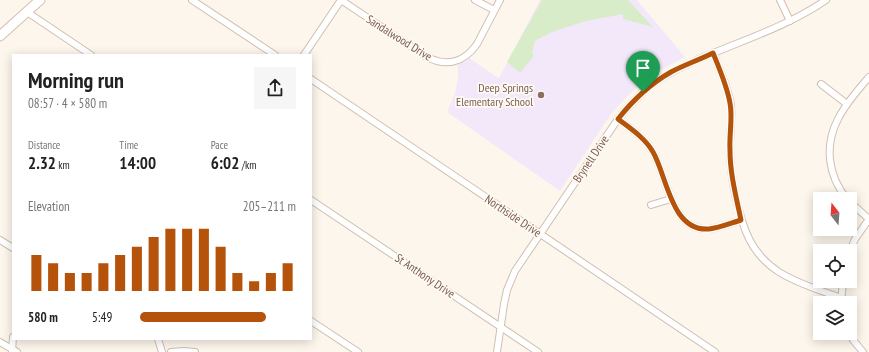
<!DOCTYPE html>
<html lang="en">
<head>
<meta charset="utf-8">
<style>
  body { margin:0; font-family:"PT Sans Narrow",sans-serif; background:#f6f6f6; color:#222; height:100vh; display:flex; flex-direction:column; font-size:15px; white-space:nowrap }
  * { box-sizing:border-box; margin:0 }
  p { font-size:13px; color:#767676 }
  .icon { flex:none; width:22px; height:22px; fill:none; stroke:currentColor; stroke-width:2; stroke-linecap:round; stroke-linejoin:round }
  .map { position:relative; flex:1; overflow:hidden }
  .side { position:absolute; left:12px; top:54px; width:300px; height:286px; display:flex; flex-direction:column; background:#fff; border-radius:0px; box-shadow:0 2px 10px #0003 }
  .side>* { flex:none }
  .needle { width:26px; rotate:343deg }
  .fabs { position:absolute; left:813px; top:192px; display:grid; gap:8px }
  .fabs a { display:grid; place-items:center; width:44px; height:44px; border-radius:0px; background:#fff; box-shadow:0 2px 10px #0003; font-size:20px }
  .pin { position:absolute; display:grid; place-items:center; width:34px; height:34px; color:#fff; margin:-41px -17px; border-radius:50% 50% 50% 0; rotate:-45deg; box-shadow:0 0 4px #0007 }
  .pin .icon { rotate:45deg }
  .round { display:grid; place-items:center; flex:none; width:42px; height:42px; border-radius:0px; background:#f6f6f6 }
  .head { display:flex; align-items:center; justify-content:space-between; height:68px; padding:0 16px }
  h1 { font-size:22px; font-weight:700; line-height:30px }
  .stats { display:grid; grid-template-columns:repeat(3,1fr); gap:6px; height:68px; padding:4px 16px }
  .stats div { display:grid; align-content:center }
  .stats b { font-size:17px; font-weight:700 }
  .stats small { font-size:11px; font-weight:400 }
  .stats p { font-size:11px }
  .chart { height:112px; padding:8px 16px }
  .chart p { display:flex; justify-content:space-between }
  .chart svg { width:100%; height:72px; margin-top:4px; stroke:#b45309; stroke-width:6 }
  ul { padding:0 16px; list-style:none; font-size:13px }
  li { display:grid; grid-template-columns:64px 48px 1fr; align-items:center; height:30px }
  li i { height:10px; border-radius:5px; background:#b45309 }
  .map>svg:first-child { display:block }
</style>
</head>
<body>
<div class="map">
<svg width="869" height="352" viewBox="0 0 869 352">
  <rect width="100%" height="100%" fill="#fdf6ec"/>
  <polygon fill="#f3e8fa" points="540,0 637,0 685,57 668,66 652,76 640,85 626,97 611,114 560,191 447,112 455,93 458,78 458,64 467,61 469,58 497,77 499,78"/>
  <polygon fill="#d8ecc9" points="542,0 628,0 653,27 623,19 623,14 586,21 552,32 535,41 532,52 534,56 520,73 507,62"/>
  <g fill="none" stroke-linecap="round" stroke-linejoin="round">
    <g stroke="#d1beb0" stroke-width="8">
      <g id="street">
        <polyline points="192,0 275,55"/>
        <path d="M341 0 425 56C445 67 463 64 477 44L500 0"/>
        <polyline points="475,0 494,10"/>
        <polyline points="780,0 790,21"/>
        <polyline points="27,12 91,55"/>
        <path d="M713 53C720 70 728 87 731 105 732 119 730 133 730 147 730 165 732 181 736 198 743 229 751 254 779 272 798 284 820 290 841 298"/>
        <polyline points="304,55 341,0"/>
        <polyline points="311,79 715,352"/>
        <polyline points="821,84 847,104"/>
        <path d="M618 119C631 129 645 138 653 152 667 176 671 232 709 229 719 228 731 223 741 220"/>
        <path d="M847 199C828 176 824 146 838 119 846 103 858 90 869 77"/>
        <polyline points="311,200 538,352"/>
        <polyline points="850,202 869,219"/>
        <polyline points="651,205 671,199"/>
        <polyline points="0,240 13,248"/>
        <polyline points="850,251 855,239 869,219"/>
        <polyline points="841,303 843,281"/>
        <polyline points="311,321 358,352"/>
        <polyline points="849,333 853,340 863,352"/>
        <polyline points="158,339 162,352"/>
        <polyline points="0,342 17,352"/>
        <polyline points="12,352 13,337"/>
        <polyline points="171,352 184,351 195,352"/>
        <path d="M497 352 504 304 507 290 515 271 618 119C631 103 645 88 663 77 676 69 690 63 704 57 746 39 788 26 826 0"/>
      </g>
    </g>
    <g stroke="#d6c0b0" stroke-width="11">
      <polyline id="secondary" points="0,36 40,0"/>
    </g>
    <use href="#street" stroke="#fff" stroke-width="6"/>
    <use href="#secondary" stroke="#fff" stroke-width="9"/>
  </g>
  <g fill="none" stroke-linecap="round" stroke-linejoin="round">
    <g stroke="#fff" stroke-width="8">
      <path id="route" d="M713 53C720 70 727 86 730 103 733 118 729 134 730 150 730 174 736 196 741 220 731 223 719 228 709 229 671 232 667 176 653 152 645 138 631 129 618 119 633 100 650 84 671 72 684 65 699 60 713 53Z"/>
    </g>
    <use href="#route" stroke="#b45309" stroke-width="5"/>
  </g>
  <circle fill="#8d6e63" stroke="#fffaf3" stroke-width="1.5" cx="541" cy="95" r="4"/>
  <g text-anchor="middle" stroke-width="3.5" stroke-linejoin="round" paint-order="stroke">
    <g font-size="12" fill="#7a5c4d" stroke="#fffaf3">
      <text transform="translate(399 38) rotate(32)" y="4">Sandalwood Drive</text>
      <text transform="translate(591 159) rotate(-56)" y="4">Brynell Drive</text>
      <text transform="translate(513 216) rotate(34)" y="4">Northside Drive</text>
      <text transform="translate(425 276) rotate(34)" y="4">St Anthony Drive</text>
    </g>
    <g font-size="12" fill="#785e54" stroke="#fffaf3" text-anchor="end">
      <text x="533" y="92">Deep Springs<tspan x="533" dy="14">Elementary School</tspan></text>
    </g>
  </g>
</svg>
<div class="fabs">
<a><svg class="needle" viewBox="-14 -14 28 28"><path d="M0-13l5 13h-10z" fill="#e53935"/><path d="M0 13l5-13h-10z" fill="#767676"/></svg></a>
<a><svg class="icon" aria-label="locate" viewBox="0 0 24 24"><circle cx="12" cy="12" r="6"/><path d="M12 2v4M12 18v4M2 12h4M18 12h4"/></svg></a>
<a><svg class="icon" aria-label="layers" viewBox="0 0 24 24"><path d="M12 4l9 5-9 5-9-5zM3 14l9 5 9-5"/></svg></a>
</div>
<div class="pin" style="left:643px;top:92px;background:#1e9e55"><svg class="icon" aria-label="arrive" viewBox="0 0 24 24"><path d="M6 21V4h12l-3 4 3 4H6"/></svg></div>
<section class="side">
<div class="head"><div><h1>Morning run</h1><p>08:57 · 4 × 580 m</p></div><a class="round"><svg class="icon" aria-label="share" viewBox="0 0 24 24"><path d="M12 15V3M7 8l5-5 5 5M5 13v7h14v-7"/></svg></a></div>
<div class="stats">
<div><p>Distance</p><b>2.32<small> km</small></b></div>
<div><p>Time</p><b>14:00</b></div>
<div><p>Pace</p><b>6:02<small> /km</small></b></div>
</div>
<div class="chart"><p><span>Elevation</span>205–211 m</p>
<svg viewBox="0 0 160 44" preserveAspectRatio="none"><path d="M5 44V22M15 44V27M25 44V33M35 44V33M45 44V27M55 44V22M65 44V17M75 44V11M85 44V6M95 44V6M105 44V6M115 44V17M125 44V33M135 44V38M145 44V33M155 44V27"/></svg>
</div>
<ul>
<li><b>580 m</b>5:49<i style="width:81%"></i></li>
</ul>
</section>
</div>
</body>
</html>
